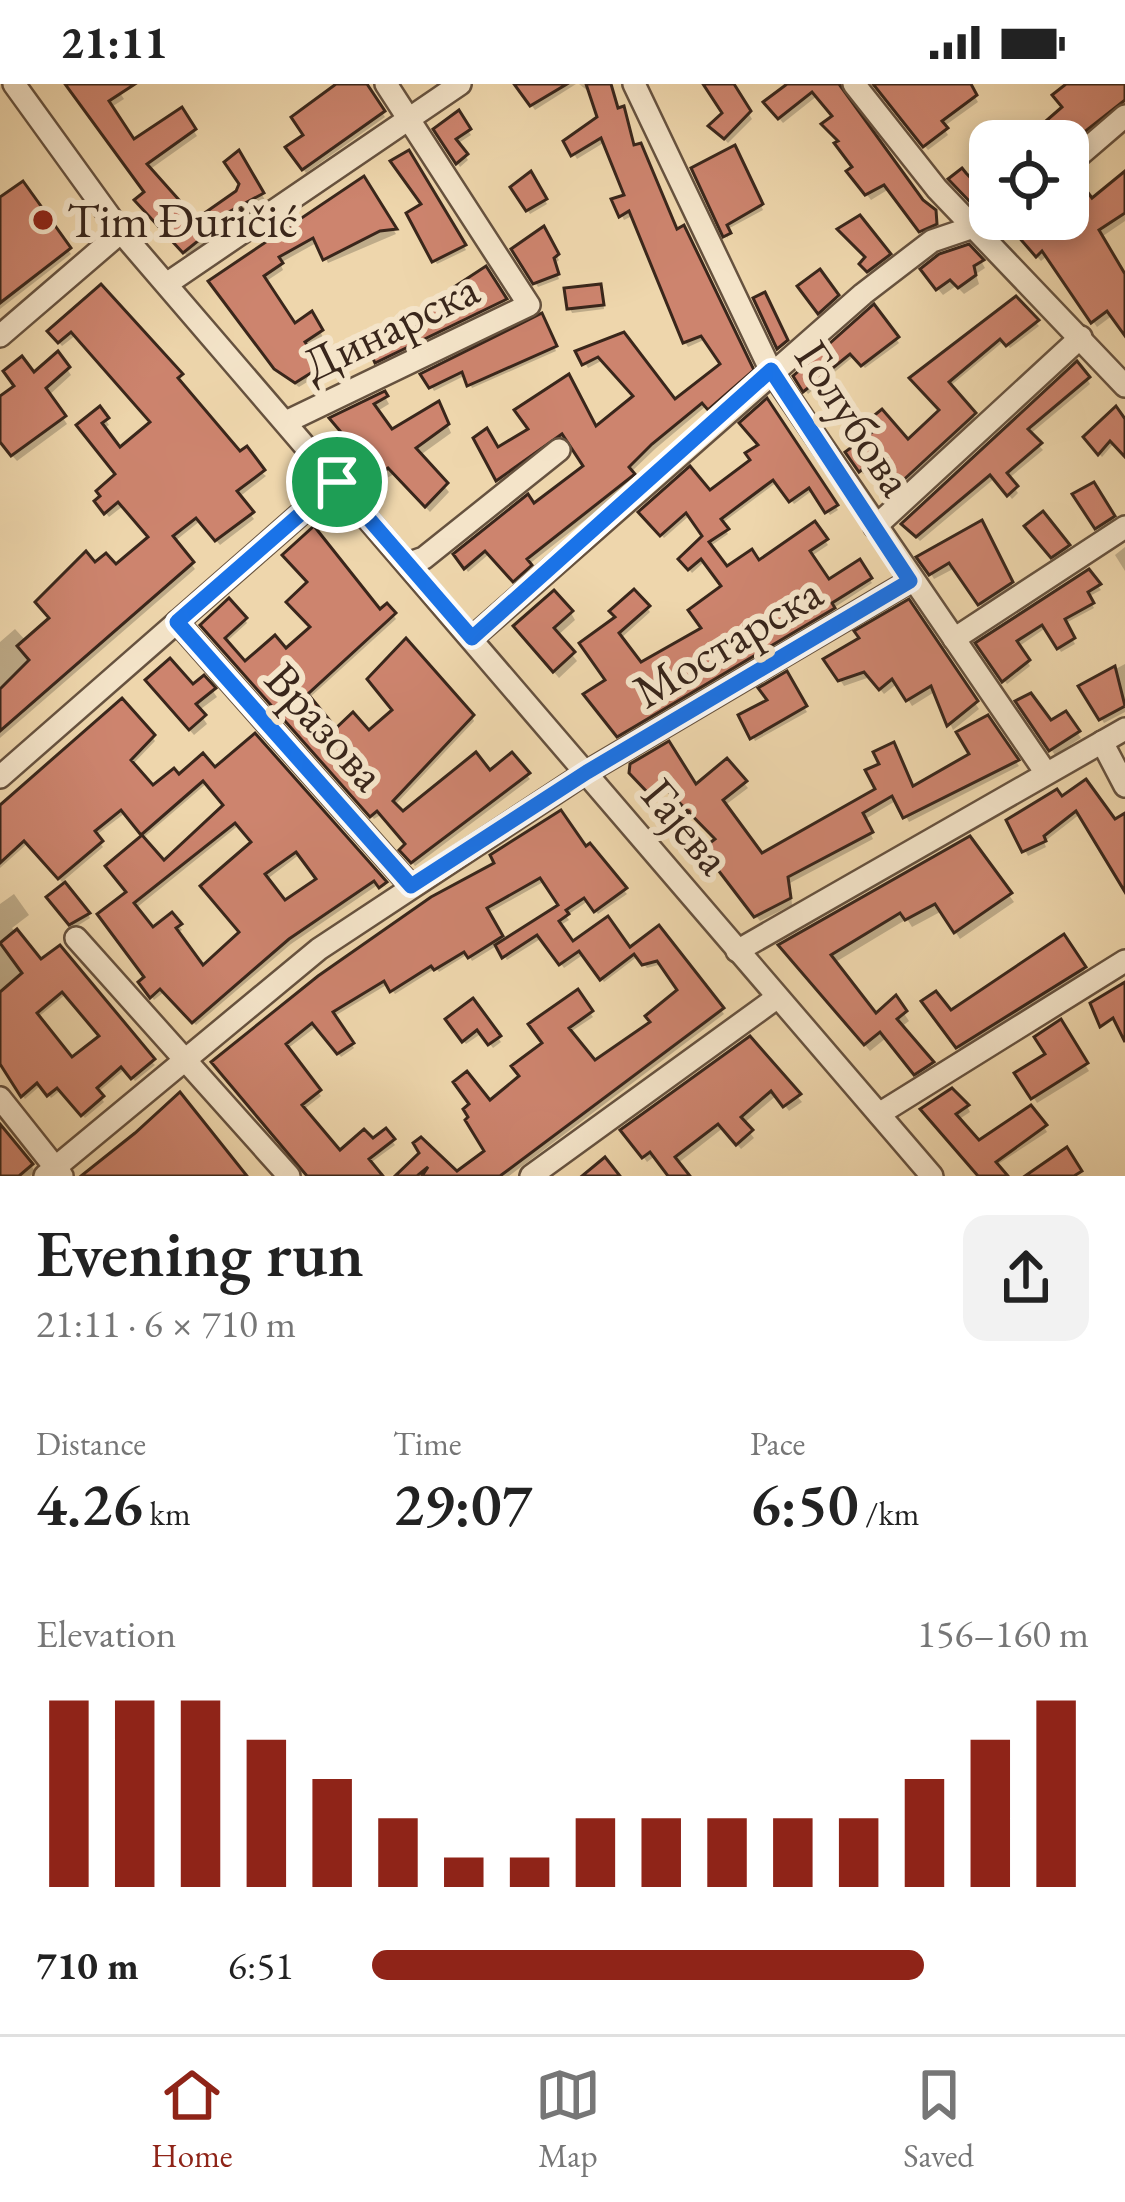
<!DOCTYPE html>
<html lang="en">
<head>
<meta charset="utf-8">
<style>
  body { margin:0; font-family:"EB Garamond",serif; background:#f2f2f2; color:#222; height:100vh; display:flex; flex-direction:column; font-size:45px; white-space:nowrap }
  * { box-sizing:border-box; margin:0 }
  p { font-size:39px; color:#767676 }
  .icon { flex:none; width:66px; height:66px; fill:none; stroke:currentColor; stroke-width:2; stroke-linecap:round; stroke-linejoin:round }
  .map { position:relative; height:1092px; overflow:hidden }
  .sheet { display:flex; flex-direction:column; background:#fff; flex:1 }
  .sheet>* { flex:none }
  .fabs { position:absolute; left:969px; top:36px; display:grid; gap:24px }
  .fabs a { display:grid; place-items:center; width:120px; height:120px; border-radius:24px; background:#fff; box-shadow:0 6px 18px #0003; font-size:60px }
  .pin { position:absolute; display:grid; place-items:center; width:102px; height:102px; color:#fff; margin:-51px; border:6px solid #fff; border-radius:50%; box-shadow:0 3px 12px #0007 }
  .round { display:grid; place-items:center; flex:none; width:126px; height:126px; border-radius:24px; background:#f2f2f2 }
  .headline { display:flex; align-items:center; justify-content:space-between; height:204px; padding:0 36px }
  h1 { font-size:66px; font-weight:600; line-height:90px }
  .stats { display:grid; grid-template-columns:repeat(3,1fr); gap:18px; height:204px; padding:12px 36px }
  .stats div { display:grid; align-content:center }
  .stats b { font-size:60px; font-weight:600 }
  .stats small { font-size:33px; font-weight:400 }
  .stats p { font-size:33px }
  .chart { height:336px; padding:24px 36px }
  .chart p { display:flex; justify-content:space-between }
  .chart svg { width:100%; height:216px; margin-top:12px; stroke:#8f2418; stroke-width:6 }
  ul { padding:0 36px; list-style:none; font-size:39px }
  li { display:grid; grid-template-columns:192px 144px 1fr; align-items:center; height:90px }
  li i { height:30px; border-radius:15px; background:#8f2418 }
  .status { display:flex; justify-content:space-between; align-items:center; height:84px; padding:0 60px; background:#fff; direction:ltr }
  .status svg { height:33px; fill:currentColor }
  .tabs { display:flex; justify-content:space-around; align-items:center; height:168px; border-top:3px solid #e0e0e0; background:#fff; font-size:33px; color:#767676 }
  .tabs a { display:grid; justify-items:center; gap:6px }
  .tabs .on { color:#8f2418 }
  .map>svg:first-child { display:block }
</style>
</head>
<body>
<div class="status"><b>21:11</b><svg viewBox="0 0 49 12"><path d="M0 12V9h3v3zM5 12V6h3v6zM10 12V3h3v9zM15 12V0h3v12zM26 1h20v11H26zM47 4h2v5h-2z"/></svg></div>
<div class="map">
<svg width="1125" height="1092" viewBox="0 0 1125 1092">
  <rect width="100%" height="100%" fill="#eed6ac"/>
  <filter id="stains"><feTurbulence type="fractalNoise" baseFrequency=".00167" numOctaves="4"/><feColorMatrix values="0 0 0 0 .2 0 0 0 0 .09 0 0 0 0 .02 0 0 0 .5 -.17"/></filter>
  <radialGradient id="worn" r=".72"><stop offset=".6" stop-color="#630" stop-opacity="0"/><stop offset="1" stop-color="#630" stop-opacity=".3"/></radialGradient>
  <g fill="#0003" fill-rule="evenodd">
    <polygon points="67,0 114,0 124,15 110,24 133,59 181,27 197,52 149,86 196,139 238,109 238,70 265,116 226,137 229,141 188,173 141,122 147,109"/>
    <polygon points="340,0 363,0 385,33 306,89 289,64 306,52"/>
    <polygon points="516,0 576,0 535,26"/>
    <polygon points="579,0 610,0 634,65 677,149 686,149 754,292 712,329 706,322 655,365 630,389 635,397 528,481 532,488 517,501 489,470 468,488 457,471 534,424 586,382 566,352 501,400 477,355 497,367 531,347 595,346 636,314 603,276 588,284 579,268 623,251 674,319 724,281 706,255 688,263 685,258 634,131 624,136 615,117 627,112 605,58 577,75 567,58 600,34 592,10"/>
    <polygon points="706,0 730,0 752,35 728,59 712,42 726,30"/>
    <polygon points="784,0 830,0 921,118 934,128 938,146 925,152 889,105 871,116 854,94 835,33 817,12 783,39 770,24"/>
    <polygon points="874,0 967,0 978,18 943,43 948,51 928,66"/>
    <polygon points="1071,0 1125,0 1125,21 1068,66 1068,57 1018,57 1026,51 1029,55 1065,24"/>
    <polygon points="458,31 471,51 457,60 468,76 460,83 437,46"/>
    <polygon points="734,65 763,126 726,146 728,155 695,85"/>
    <polygon points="408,70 466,166 437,180 410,130 425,122"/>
    <polygon points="1125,91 1125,137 1100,154 1125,196 1125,249 1113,231 1097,243 1048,171 1041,177 1023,157 1042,135 1068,135 1068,116 1092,119"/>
    <polygon points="530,92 547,120 530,130 514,104"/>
    <polygon points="363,96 396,150 328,179 318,158 280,179 283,186 265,198 294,243 311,231 323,253 306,264 322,289 299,303 280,290 214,203"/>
    <polygon points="22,101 71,170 0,225 0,116"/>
    <polygon points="543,146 559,176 554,180 559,195 538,203 515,166"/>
    <polygon points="888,171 891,176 871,191 865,185"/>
    <polygon points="981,177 985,184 976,190 979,200 964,210 956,202 943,211 928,193"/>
    <polygon points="485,187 507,220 380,281 371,262 426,240"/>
    <polygon points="819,190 839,217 822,232 801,203"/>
    <polygon points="101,204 180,292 179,300 239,371 266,392 238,414 254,435 220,461 200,437 174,458 195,485 0,654 0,558 15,545 27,558 95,483 116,484 151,455 123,422 109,433 101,423 118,391 83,346 100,327 109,341 103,345 120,367 153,340 76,251 62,262 54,253"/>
    <polygon points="602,208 604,225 572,229 570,224"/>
    <polygon points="1016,216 1039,242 1010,264 1004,257 949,303 976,335 902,403 880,378 863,390 849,369 908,359 942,328 915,299"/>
    <polygon points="874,225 899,259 865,284 854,272 808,310 796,293"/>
    <polygon points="541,233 556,267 472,304 466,291 434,307 425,291"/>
    <polygon points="67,285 71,291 48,312 67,340 17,377 0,358 0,316 34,292"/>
    <polygon points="1087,295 1090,300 1029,351 1043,366 1008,395 1018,409 1012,415 995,394 920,457 908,445"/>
    <polygon points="384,311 389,320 376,328 391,349 442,328 451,349 419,372 449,408 430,428 394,390 387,394 363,373 337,342"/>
    <polygon points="767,319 838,426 830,431 813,406 794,420 777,398 721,440 728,450 709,463 726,486 758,480 815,441 828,461 810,473 828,499 859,479 872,499 832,525 834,529 622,655 587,611 609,597 583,560 647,524 650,528 620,555 640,582 705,546 725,503 705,477 692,489 684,479 705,452 690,431 664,454 644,432 710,411 753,377 761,362"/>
    <polygon points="1125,340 1125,371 1114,359 1102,373 1090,359"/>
    <polygon points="1093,402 1115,437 1100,447 1077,411"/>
    <polygon points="1043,431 1070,467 1055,476 1031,447"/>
    <polygon points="980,440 1014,505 984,525 955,484 934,495 921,474"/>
    <polygon points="1125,463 1125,487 1115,471"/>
    <polygon points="1088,489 1101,506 1088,513 1094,524 1064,540 1075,560 1061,568 1047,543 1018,563 1030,582 1007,600 979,560"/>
    <polygon points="908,519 979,625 953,646 936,607 912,622 898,599 884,610 870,593 844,602 827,576"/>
    <polygon points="387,523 396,535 308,615 335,649 369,650 472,633 474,637 394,722 403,731 489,690 512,672 530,695 415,782 405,770 408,761 382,730 374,735 206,546 245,536 247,539 225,559 245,581"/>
    <polygon points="571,529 575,536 557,552 577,577 559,594 521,550"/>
    <polygon points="1125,580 1125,628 1104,639 1082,603"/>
    <polygon points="785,592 807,628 755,657 742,632 770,618"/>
    <polygon points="204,595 217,613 198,627 207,640 194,651 153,604 192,604"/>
    <polygon points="1019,618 1050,640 1065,631 1081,654 1055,671"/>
    <polygon points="987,635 1019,682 909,738 897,716 864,736 873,755 790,799 792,821 760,837 709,771 717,756 667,705 654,714 636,695 695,705 727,679 748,704 724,722 762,773 878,706 913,706 973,671"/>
    <path d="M152 653 155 657 132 681 153 706 215 687 387 803 379 800 291 860 196 941 164 908 154 916 142 899 148 894 129 809 109 782 145 753 125 729 95 752 103 763 62 798 28 759 0 784V725ZM207 699 226 722 164 780 142 755ZM239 741 254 760 242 849 203 886 176 850 182 846 171 832 152 847 135 825ZM300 770 319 796 284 820 266 796Z"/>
    <polygon points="1062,717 1125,739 1125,799 1080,730 1044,758 1046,763 1028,772 1010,737"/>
    <polygon points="969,756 1014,818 960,855 942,827 912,843 907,835 834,879 875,934 895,916 909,937 901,943 936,988 920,997 886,954 870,967 787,869"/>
    <path d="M585 766 627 810 598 830 588 817 566 832 569 836 559 842 572 861 629 867 658 845 724 930 509 1092H400L417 1078 457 1091 488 1068 489 1020 523 994 577 910 593 933 569 949 594 980 653 940 681 907 662 880 647 884 638 872 604 898 584 870 564 884 542 854 507 876 498 861 472 877 468 870 439 888 436 884 395 910 388 900 333 933 354 964 341 973 317 942 287 965 321 1012 303 1026 339 1071 385 1048 395 1061 369 1080 379 1092H312L217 983ZM545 797 561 823 504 859 486 830Z"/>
    <path d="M14 810 29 831 12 844 41 880 155 981 135 997 125 985 97 1009 104 1018 85 1034 61 1006 51 1014 41 1001 25 1015 0 980V820ZM66 910 102 953 71 977 37 934Z"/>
    <polygon points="52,818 88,830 90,834 74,844"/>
    <polygon points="1063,854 1086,889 961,967 925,918 951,930"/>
    <polygon points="472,918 501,958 493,964 482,949 466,960 449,936"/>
    <polygon points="1060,939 1089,987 1037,1019 1019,990 1049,971"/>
    <polygon points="749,956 802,1018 789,1027 777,1011 743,1040 754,1054 741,1065 723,1044 677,1080 686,1092 671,1092 655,1072 647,1078 628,1052"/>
    <polygon points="967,1022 970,1028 958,1036 978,1060 1044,1043 1047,1048 980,1092 927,1031"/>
    <polygon points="0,1044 31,1081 35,1088 30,1092 0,1092"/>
  </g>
  <g fill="#cd846e" stroke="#39261b" stroke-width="3" fill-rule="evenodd">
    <polygon points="65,0 135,0 109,17 134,55 182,23 196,45 147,80 196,135 236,107 239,100 224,78 239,66 264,109 225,130 228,133 183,169 134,116 144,108"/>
    <polygon points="336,0 367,0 385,27 302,86 285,63 303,51 291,33"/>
    <polygon points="514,0 567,0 530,22"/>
    <polygon points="586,0 611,0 618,24 624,22 634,61 641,59 677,145 684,141 754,286 708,326 702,319 652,360 629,383 635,390 527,475 532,481 513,498 485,467 464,485 453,470 528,410 534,419 583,382 562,350 496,397 473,354 487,344 498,363 528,345 514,326 569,290 596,342 633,312 598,273 582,281 575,267 624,248 675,315 720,280 701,252 683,259 629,127 619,133 611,115 624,111 601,54 571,72 563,57 597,33"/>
    <polygon points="703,0 734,0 751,27 724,55 708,42 722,29"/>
    <polygon points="787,0 839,0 923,116 936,126 937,140 919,148 884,101 865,111 846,87 852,83 834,59 838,57 821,40 832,32 812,8 778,35 763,18"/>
    <polygon points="873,0 971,0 977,11 942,37 948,44 923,63"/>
    <polygon points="1066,0 1125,0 1125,16 1073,57 1023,57 1062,23 1052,11"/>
    <polygon points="459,26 471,45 456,55 468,70 456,80 433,45"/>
    <polygon points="735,61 763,120 727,141 731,149 723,153 691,84"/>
    <polygon points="409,66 466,161 432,178 406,129 421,120 390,77"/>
    <polygon points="962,84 966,89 989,113 973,121 948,95"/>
    <polygon points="531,87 547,115 526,127 510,103"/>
    <polygon points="1125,87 1125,129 1099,146 1125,190 1125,252 1107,227 1091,239 1042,167 1036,173 1016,150 1036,135 1068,135 1068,114 1083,102 1092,114"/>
    <polygon points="364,92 397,145 380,147 323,176 313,154 279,173 283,179 264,192 295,239 312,227 323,246 305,258 322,282 295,299 274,285 208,197"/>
    <polygon points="23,97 71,164 0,219 0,113"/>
    <polygon points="860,131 891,170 867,188 859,180 865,173 837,145"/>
    <polygon points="544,142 559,170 554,174 559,190 533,200 511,165"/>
    <polygon points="969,160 984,176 974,182 976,191 958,204 950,196 936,206 920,185 939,170"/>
    <polygon points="486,182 507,215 375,279 367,261 422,238 416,228"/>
    <polygon points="820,185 839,211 818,230 797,202"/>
    <polygon points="101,200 183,290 178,294 240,367 247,362 265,386 237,407 254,428 215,457 196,434 173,452 194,478 0,647 0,605 29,576 17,562 49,534 35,518 86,467 95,478 106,469 116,480 148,453 118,418 104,430 94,417 100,412 96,407 115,390 76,341 100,322 109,334 102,339 120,363 150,338 71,248 58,259 47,247"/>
    <polygon points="601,200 604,221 567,225 564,204"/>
    <polygon points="765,208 788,256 777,265 753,214"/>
    <polygon points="1016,212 1039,236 1006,262 1000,255 949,298 976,329 898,401 875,376 859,388 845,368 879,343 871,334 882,325 908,355 939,326 909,294"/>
    <polygon points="874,220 899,253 861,282 850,270 803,308 793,292"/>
    <polygon points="542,229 557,262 467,302 462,288 429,304 420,290"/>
    <polygon points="58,267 70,283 46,304 66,332 11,372 0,358 0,312 14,302 3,287 22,272 34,288"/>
    <polygon points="1077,277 1090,293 1028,345 1042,359 1007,389 1018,402 1007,412 990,391 916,453 901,440"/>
    <polygon points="385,307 388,312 374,320 392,345 439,317 449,340 416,364 448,399 425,423 388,384 382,389 356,366 329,334"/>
    <polygon points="767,314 838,421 825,429 809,404 789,418 773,396 721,435 729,445 709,458 727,482 752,465 759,476 815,437 828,455 810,467 829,495 860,475 872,494 832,519 835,524 617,653 583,610 605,596 579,559 615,533 609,527 634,505 650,522 619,549 641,578 701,544 688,526 721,502 701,475 688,486 678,475 702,452 686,429 660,452 638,428 690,382 710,406 750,376 745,369 758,361 739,339"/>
    <polygon points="1116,322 1125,335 1125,373 1110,357 1098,371 1083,353"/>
    <polygon points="1094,398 1115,432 1095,445 1072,410"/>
    <polygon points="1043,427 1070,461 1051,474 1024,442"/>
    <polygon points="982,436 1013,498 978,521 949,479 929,491 916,473"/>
    <polygon points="314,442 380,525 387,519 396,529 308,610 336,644 353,628 369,646 392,626 367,595 406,554 474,631 393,717 403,727 476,668 490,686 512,668 530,689 411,779 399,766 405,760 377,727 370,733 200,541 229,514 247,534 225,554 245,577 275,551 286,564 310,543 286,518 307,498 282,471"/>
    <polygon points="1089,485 1101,500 1088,508 1094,519 1065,535 1075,554 1057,565 1042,541 1017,557 1030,576 1002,598 975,559"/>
    <polygon points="554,506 573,527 554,544 575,568 553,588 513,542"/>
    <polygon points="909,515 978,617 947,642 931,602 906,617 892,595 879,606 864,588 838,597 823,575 859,554 854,547"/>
    <polygon points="170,574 193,600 204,591 216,604 196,620 206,631 189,646 145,596"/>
    <polygon points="1115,582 1125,622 1099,636 1078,602"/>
    <polygon points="787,587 807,622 750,655 738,631 767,616 758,604"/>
    <polygon points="1031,609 1051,636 1066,627 1080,647 1049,667 1015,617"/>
    <path d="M122 614 155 651 131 676 153 701 174 684 179 690 203 669 215 683 255 649 387 798 379 804 374 797 289 855 192 939 160 905 150 914 138 898 144 893 97 830 126 808 105 782 142 751 164 776 223 721 203 697 141 751 121 726 95 747 103 757 58 795 24 757 0 779V721ZM235 739 251 758 200 802 239 848 203 881 176 844 182 840 172 828 153 843 134 819ZM296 768 316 795 285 816 265 790Z"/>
    <polygon points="988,631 1019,676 903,734 892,712 863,729 873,748 788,793 791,814 754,833 702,765 715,755 662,701 649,710 629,689 630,680 669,657 696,700 727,674 747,697 723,716 762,769 875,705 865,686 879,680 873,668 894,658 913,702 969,670 956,648"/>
    <polygon points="1086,695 1115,735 1125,729 1125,808 1076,727 1044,752 1046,757 1022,768 1006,736 1057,705 1062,712"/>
    <polygon points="561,726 586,762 590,759 627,804 594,828 584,814 566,826 569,830 559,837 573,857 608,832 630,863 659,841 724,924 500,1092 422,1092 428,1083 417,1092 395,1092 419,1069 413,1059 421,1053 457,1087 484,1067 465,1036 468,1033 463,1025 469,1020 453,998 467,987 490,1016 519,992 511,982 542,959 528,940 578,905 593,927 569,944 595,976 650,938 645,932 677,906 657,877 642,881 634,870 600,896 579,867 559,881 537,851 502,874 495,861 558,821 540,794 487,824 503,852 468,874 464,868 434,886 431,882 390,908 384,897 333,928 354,959 337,970 312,939 286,960 321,1006 302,1021 340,1066 364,1045 373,1054 386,1044 395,1055 369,1075 383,1092 307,1092 211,978 318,892 431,813 494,779 490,771"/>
    <polygon points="970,752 1012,809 954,849 935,820 905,836 900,829 831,871 876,929 896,911 907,927 897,935 934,978 914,991 880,948 864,961 778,861"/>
    <polygon points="65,798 90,829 69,841 46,813"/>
    <path d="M17 845 41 875 60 861 155 975 131 995 121 983 97 1004 104 1012 81 1032 57 1004 47 1012 37 999 21 1013 0 980V908L22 889 0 859ZM62 908 99 952 72 973 37 929Z"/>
    <polygon points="1064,850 1086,883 956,964 921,917 936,907 951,926"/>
    <polygon points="1125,898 1125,958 1113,934 1100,943 1090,919"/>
    <polygon points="473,914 501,952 488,961 477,946 462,958 445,935"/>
    <polygon points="1061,935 1088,979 1031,1015 1014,989 1045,970 1034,953"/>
    <polygon points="750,952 801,1010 783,1023 771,1007 741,1033 753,1046 736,1061 718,1040 675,1073 690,1092 668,1092 650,1068 642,1074 620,1046"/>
    <polygon points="952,1004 969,1021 956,1030 979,1056 1031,1021 1047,1041 996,1078 1008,1092 978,1092 920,1025"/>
    <polygon points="180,1008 247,1092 81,1092 135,1049"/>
    <polygon points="0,1040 33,1080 19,1092 0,1092"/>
    <polygon points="1067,1063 1082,1087 1074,1092 1025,1092"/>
    <polygon points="605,1073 620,1092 582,1092"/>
  </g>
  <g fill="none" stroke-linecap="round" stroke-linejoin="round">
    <g stroke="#66523f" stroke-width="26">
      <g id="minor">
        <polyline points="14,0 121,148 932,1092"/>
        <polyline points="634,0 771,287 1046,689"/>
        <polyline points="854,0 937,105 1125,302"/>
        <polyline points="1068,81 1125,32"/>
        <polyline points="168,199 460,0"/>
        <polyline points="0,252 121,148"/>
        <polyline points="288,337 529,221 386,0"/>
        <polyline points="875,443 1081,253"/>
        <polyline points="410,479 424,474 559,366"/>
        <polyline points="177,538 411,802"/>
        <polyline points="472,554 863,210 932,157 997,135"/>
        <polyline points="954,555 1125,443"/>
        <polyline points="1102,658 1125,702"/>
        <polyline points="0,693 337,398"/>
        <polyline points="76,854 289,1092"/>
        <polyline points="737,867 1125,645"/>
        <polyline points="0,1014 62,1092"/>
        <polyline points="879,1030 1125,877"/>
        <polyline points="45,1092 319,865 587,688 910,497"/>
        <polyline points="531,1092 775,915"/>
      </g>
    </g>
    <use href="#minor" stroke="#f4e4c9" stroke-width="21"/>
  </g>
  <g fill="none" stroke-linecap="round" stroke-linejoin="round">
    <g stroke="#fff" stroke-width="24">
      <polygon id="route" points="771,286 910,497 587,688 411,802 177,538 337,398 472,554"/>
    </g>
    <use href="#route" stroke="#1a73e8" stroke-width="15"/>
  </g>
  <circle fill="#8f2418" stroke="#f4e4c9" stroke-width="4.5" cx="43" cy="136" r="12"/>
  <g text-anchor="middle" stroke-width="12" stroke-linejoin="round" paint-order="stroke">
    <g font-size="48" fill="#39261b" stroke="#f4e4c9" text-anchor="start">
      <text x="67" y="153">Tim Đuričić</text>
    </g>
    <g font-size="48" fill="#39261b" stroke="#f4e4c9">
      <text transform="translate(390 242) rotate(-26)" y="17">Динарска</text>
      <text transform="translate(855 334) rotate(57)" y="17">Голубова</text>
      <text transform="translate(727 557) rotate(-31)" y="17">Мостарска</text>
      <text transform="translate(326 642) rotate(48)" y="17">Вразова</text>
      <text transform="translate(687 742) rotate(50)" y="17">Гајева</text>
    </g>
  </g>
  <rect width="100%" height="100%" filter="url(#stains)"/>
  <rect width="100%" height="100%" fill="url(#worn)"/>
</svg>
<div class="fabs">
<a><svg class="icon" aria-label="locate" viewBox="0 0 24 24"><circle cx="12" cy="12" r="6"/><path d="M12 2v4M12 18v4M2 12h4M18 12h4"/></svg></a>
</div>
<div class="pin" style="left:337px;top:398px;background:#1e9e55"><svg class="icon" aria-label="arrive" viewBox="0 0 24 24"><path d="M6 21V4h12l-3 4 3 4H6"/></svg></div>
</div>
<section class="sheet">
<div class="headline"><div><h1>Evening run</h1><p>21:11 · 6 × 710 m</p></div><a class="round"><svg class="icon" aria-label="share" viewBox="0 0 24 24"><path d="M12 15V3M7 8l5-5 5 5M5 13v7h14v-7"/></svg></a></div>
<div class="stats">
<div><p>Distance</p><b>4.26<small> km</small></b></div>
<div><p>Time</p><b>29:07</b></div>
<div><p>Pace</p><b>6:50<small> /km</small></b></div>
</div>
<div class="chart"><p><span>Elevation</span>156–160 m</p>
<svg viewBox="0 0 160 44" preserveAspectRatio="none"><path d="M5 44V6M15 44V6M25 44V6M35 44V14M45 44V22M55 44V30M65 44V38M75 44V38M85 44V30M95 44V30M105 44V30M115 44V30M125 44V30M135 44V22M145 44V14M155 44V6"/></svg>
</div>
<ul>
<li><b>710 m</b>6:51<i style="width:77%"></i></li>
</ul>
</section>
<nav class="tabs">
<a class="on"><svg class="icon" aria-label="home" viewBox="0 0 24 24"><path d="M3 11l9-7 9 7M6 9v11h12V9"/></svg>Home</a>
<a><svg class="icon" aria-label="map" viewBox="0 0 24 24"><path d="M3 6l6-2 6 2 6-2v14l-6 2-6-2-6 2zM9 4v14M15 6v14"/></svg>Map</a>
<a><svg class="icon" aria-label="saved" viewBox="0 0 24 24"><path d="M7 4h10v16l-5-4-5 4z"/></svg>Saved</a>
</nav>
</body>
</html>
